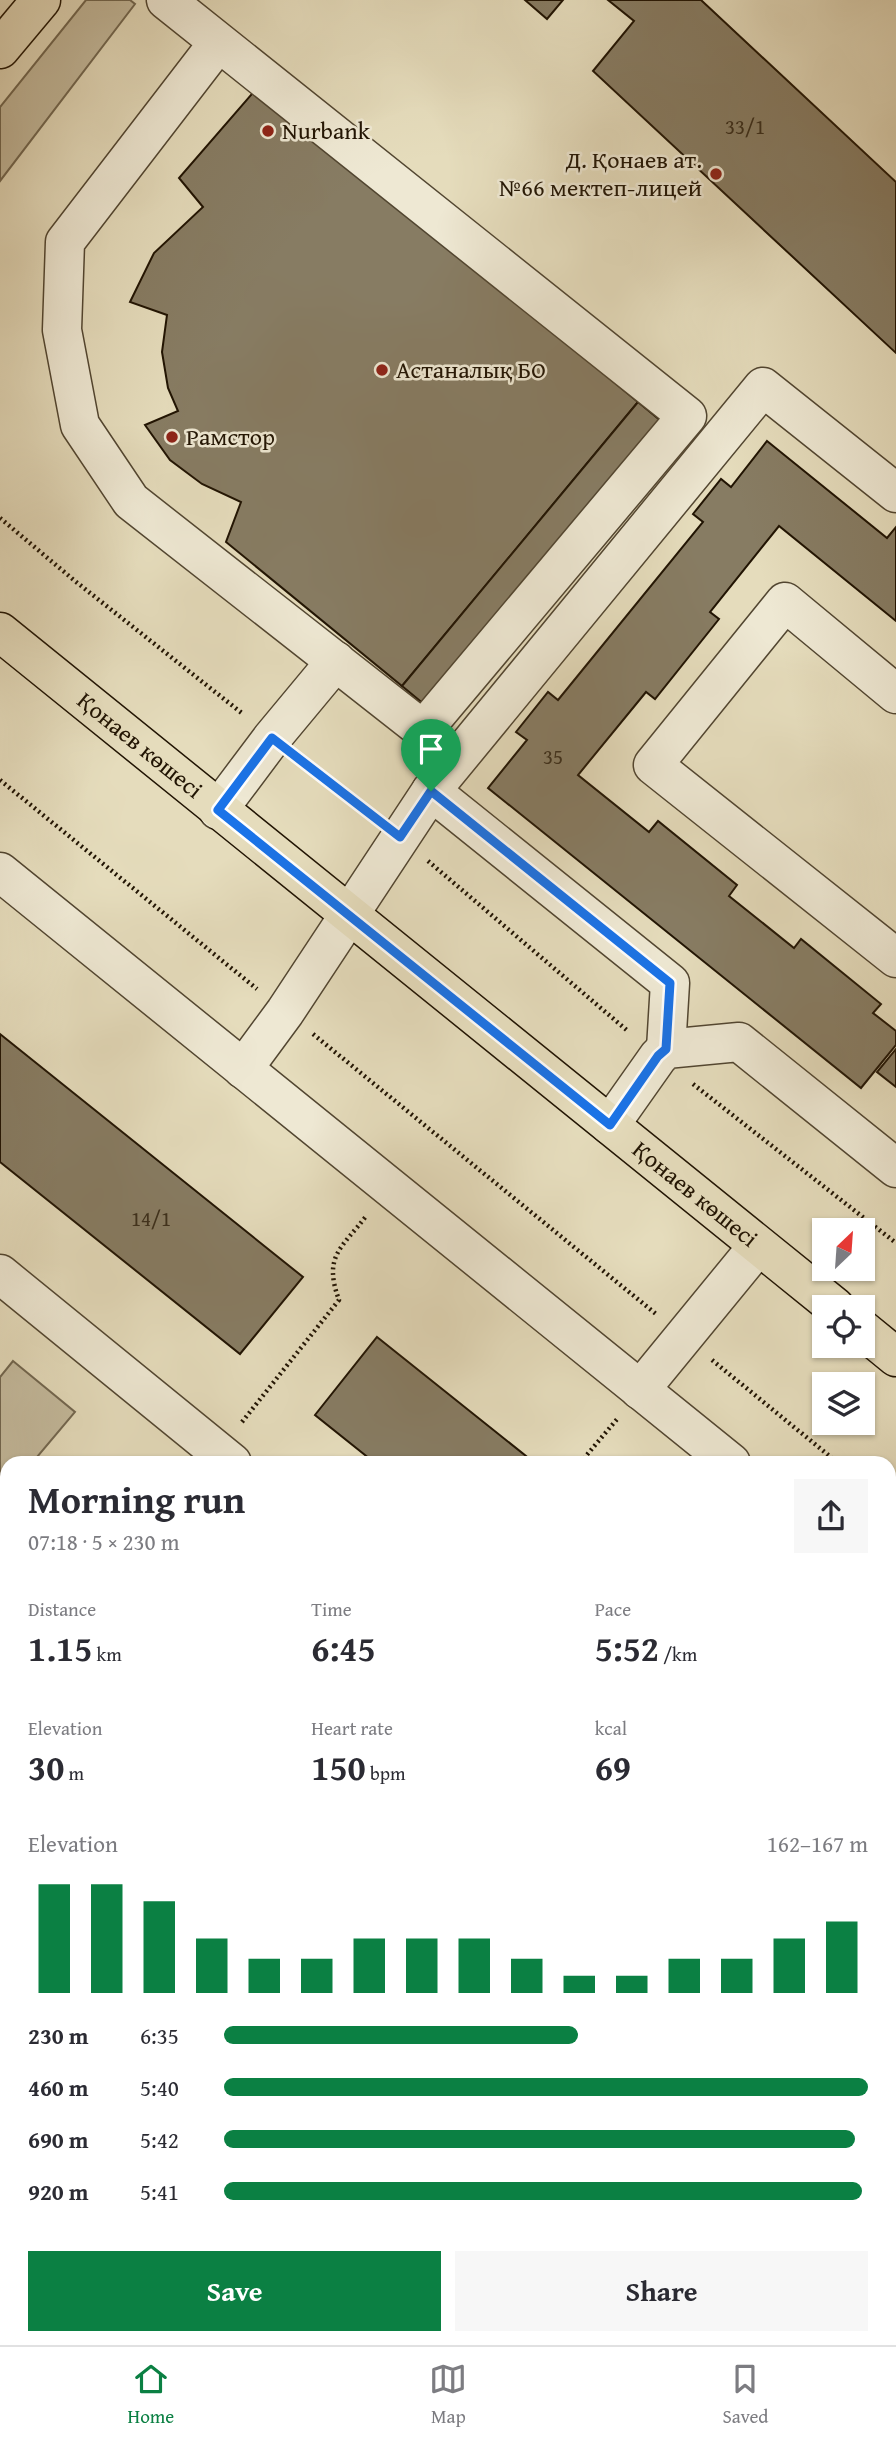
<!DOCTYPE html>
<html lang="en">
<head>
<meta charset="utf-8">
<style>
  body { margin:0; font-family:"Gentium Book Plus",serif; background:#f7f7f7; color:#2b2b33; height:100vh; display:flex; flex-direction:column; font-size:26px; white-space:nowrap }
  * { box-sizing:border-box; margin:0 }
  p { font-size:23px; color:#7c7c81 }
  .icon { flex:none; width:38px; height:38px; fill:none; stroke:currentColor; stroke-width:2; stroke-linecap:round; stroke-linejoin:round }
  .map { position:relative; flex:1; overflow:hidden }
  .drawer { position:absolute; left:0px; top:1456px; width:896px; height:889px; display:flex; flex-direction:column; background:#fff; border-radius:21px 21px 0 0; box-shadow:0 2px 5px #0004 }
  .drawer>* { flex:none }
  .needle { width:46px; rotate:25deg }
  .buttons { position:absolute; left:812px; top:1218px; display:grid; gap:14px }
  .buttons a { display:grid; place-items:center; width:63px; height:63px; border-radius:0px; background:#fff; box-shadow:0 2px 5px #0004; font-size:35px }
  .pin { position:absolute; display:grid; place-items:center; width:60px; height:60px; color:#fff; margin:-72px -30px; border-radius:50% 50% 50% 0; rotate:-45deg; box-shadow:0 0 7px #0007 }
  .pin .icon { rotate:45deg }
  .round { display:grid; place-items:center; flex:none; width:74px; height:74px; border-radius:0px; background:#f7f7f7 }
  .headline { display:flex; align-items:center; justify-content:space-between; height:119px; padding:0 28px }
  h1 { font-size:38px; font-weight:700; line-height:52px }
  .metrics { display:grid; grid-template-columns:repeat(3,1fr); gap:10px; height:119px; padding:7px 28px }
  .metrics div { display:grid; align-content:center }
  .metrics b { font-size:35px; font-weight:700 }
  .metrics small { font-size:19px; font-weight:400 }
  .metrics p { font-size:19px }
  .chart { height:196px; padding:14px 28px }
  .chart p { display:flex; justify-content:space-between }
  .chart svg { width:100%; height:126px; margin-top:7px; stroke:#0b8043; stroke-width:6 }
  .button { display:flex; gap:14px; margin-top:auto; padding:14px 28px }
  .button a { flex:1; height:80px; border-radius:0px; background:#0b8043; color:#fff; font-size:28px; font-weight:700; line-height:80px; text-align:center }
  .button a+a { background:#f7f7f7; color:#2b2b33 }
  ul { padding:0 28px; list-style:none; font-size:23px }
  li { display:grid; grid-template-columns:112px 84px 1fr; align-items:center; height:52px }
  li i { height:18px; border-radius:9px; background:#0b8043 }
  .dock { display:flex; justify-content:space-around; align-items:center; height:98px; border-top:2px solid #e1e1e2; background:#fff; font-size:19px; color:#7c7c81 }
  .dock a { display:grid; justify-items:center; gap:4px }
  .dock .current { color:#0b8043 }
  .map>svg:first-child { display:block }
</style>
</head>
<body>
<div class="map">
<svg width="896" height="2345" viewBox="0 0 896 2345">
  <rect width="100%" height="100%" fill="#e5dcbc"/>
  <filter id="stains"><feTurbulence type="fractalNoise" baseFrequency=".00286" numOctaves="4"/><feColorMatrix values="0 0 0 0 .2 0 0 0 0 .09 0 0 0 0 .02 0 0 0 .5 -.17"/></filter>
  <radialGradient id="worn" r=".72"><stop offset=".6" stop-color="#630" stop-opacity="0"/><stop offset="1" stop-color="#630" stop-opacity=".3"/></radialGradient>
  <g fill="#c4ba9d" stroke="#726750" stroke-width="2">
    <polygon points="86,0 130,0 135,4 0,181 0,107"/>
    <polygon points="13,1361 75,1412 32,1463 7,1463 7,1494 0,1502 0,1377"/>
    <polygon points="7,2221 7,2311 0,2306 0,2229"/>
  </g>
  <g fill="#877c63" stroke="#211403" stroke-width="2">
    <polygon points="525,0 563,0 547,19"/>
    <polygon points="608,0 701,0 896,182 896,353 593,71 634,21"/>
    <polygon points="258,87 638,402 402,686 226,542 241,502 202,484 170,460 145,425 178,411 168,388 162,352 167,315 130,302 154,253 203,207 179,178"/>
    <polygon points="638,402 661,421 425,705 402,686"/>
    <polygon points="767,441 887,538 896,527 896,621 779,526 710,612 719,619 655,699 646,692 578,775 649,832 658,821 737,885 729,896 794,948 801,939 881,1004 873,1013 896,1031 896,1045 861,1088 488,788 527,740 516,732 548,692 558,700 703,522 693,514 721,479 731,487"/>
    <polygon points="0,1034 303,1277 240,1354 0,1162"/>
    <polygon points="896,1049 896,1087 877,1072"/>
    <polygon points="377,1337 531,1460 529,1463 375,1463 315,1415"/>
    <polygon points="0,1730 7,1731 7,1879 0,1876"/>
    <polygon points="889,1748 896,1753 896,1881 889,1875"/>
    <polygon points="0,1878 7,1882 7,1930 0,1925"/>
    <polygon points="896,2310 896,2345 868,2345 874,2338 889,2338 889,2319"/>
    <polygon points="417,2338 513,2338 522,2345 426,2345"/>
    <polygon points="518,2338 716,2338 725,2345 527,2345"/>
  </g>
  <g fill="none" stroke-linecap="round" stroke-linejoin="round">
    <g stroke="#524631" stroke-width="41">
      <g id="minor">
        <polyline points="166,0 687,416 423,730 131,501 80,425 62,330 65,242 218,43"/>
        <polyline points="896,694 785,602 653,765 896,958"/>
        <polyline points="431,791 670,983 666,1049"/>
        <polyline points="218,810 272,738 336,661"/>
        <polyline points="0,872 731,1463"/>
        <polyline points="243,1069 285,1012 431,791 763,387 896,493"/>
        <polyline points="610,1125 658,1057 666,1049 739,1042 896,1168"/>
        <polyline points="0,1274 232,1463"/>
        <polyline points="640,1390 758,1246"/>
        <polyline points="889,1591 896,1597"/>
        <polyline points="0,1673 7,1674"/>
        <polyline points="889,1996 896,2002"/>
        <polyline points="0,2066 7,2071"/>
        <polyline points="889,2220 896,2211"/>
        <polyline points="346,2338 355,2345"/>
        <polyline points="781,2338 789,2345 794,2338"/>
      </g>
    </g>
    <g stroke="#211403" stroke-width="41">
      <g id="major">
        <polyline points="0,49 41,0"/>
        <path id="s1" d="M0 632 835 1307"/>
        <polyline points="863,1330 896,1357"/>
      </g>
    </g>
    <g stroke="#211403" stroke-width="4.5" stroke-dasharray="2 3.5" stroke-linecap="butt">
      <polyline points="0,518 75,581 243,714"/>
      <polyline points="302,761 369,814"/>
      <polyline points="0,780 257,989"/>
      <polyline points="428,861 629,1032"/>
      <polyline points="313,1034 656,1314"/>
      <polyline points="693,1084 896,1243"/>
      <polyline points="712,1360 838,1463"/>
      <path d="M242 1422 339 1300C323 1256 341 1249 367 1215"/>
      <polyline points="580,1463 618,1418"/>
      <polyline points="889,1505 896,1511"/>
      <polyline points="400,2338 409,2345"/>
    </g>
    <use href="#minor" stroke="#eee8d3" stroke-width="38"/>
    <use href="#major" stroke="#e5dcbc" stroke-width="38"/>
  </g>
  <g fill="none" stroke-linecap="round" stroke-linejoin="round">
    <g stroke="#fff" stroke-width="14">
      <polygon id="route" points="272,738 400,837 431,791 670,983 666,1049 658,1056 610,1125 218,810"/>
    </g>
    <use href="#route" stroke="#1a73e8" stroke-width="9"/>
  </g>
  <g fill="#8f2418" stroke="#eee8d3" stroke-width="2.5">
    <circle cx="268" cy="131" r="7"/>
    <circle cx="716" cy="174" r="7"/>
    <circle cx="382" cy="370" r="7"/>
    <circle cx="172" cy="437" r="7"/>
  </g>
  <g text-anchor="middle" stroke-width="5" stroke-linejoin="round" paint-order="stroke">
    <g font-size="21" fill="#3a2e1b">
      <text x="745" y="134">33/1</text>
      <text x="553" y="764">35</text>
      <text x="151" y="1226">14/1</text>
    </g>
    <g font-size="24" fill="#211403" stroke="#eee8d3" text-anchor="start">
      <text x="282" y="139">Nurbank</text>
      <text x="702" y="168" text-anchor="end">Д. Қонаев ат.<tspan x="702" dy="28">№66 мектеп-лицей</tspan></text>
      <text x="396" y="378">Астаналық БО</text>
      <text x="186" y="445">Рамстор</text>
    </g>
    <g font-size="24" fill="#211403" stroke="#eee8d3">
      <text dy="8" stroke="none"><textPath href="#s1" startOffset="180">Қонаев көшесі</textPath></text>
      <text dy="8" stroke="none"><textPath href="#s1" startOffset="894">Қонаев көшесі</textPath></text>
    </g>
  </g>
  <rect width="100%" height="100%" filter="url(#stains)"/>
  <rect width="100%" height="100%" fill="url(#worn)"/>
</svg>
<div class="buttons">
<a><svg class="needle" viewBox="-14 -14 28 28"><path d="M0-13l5 13h-10z" fill="#e53935"/><path d="M0 13l5-13h-10z" fill="#7c7c81"/></svg></a>
<a><svg class="icon" aria-label="locate" viewBox="0 0 24 24"><circle cx="12" cy="12" r="6"/><path d="M12 2v4M12 18v4M2 12h4M18 12h4"/></svg></a>
<a><svg class="icon" aria-label="layers" viewBox="0 0 24 24"><path d="M12 4l9 5-9 5-9-5zM3 14l9 5 9-5"/></svg></a>
</div>
<div class="pin" style="left:431px;top:791px;background:#1e9e55"><svg class="icon" aria-label="arrive" viewBox="0 0 24 24"><path d="M6 21V4h12l-3 4 3 4H6"/></svg></div>
<section class="drawer">
<div class="headline"><div><h1>Morning run</h1><p>07:18 · 5 × 230 m</p></div><a class="round"><svg class="icon" aria-label="share" viewBox="0 0 24 24"><path d="M12 15V3M7 8l5-5 5 5M5 13v7h14v-7"/></svg></a></div>
<div class="metrics">
<div><p>Distance</p><b>1.15<small> km</small></b></div>
<div><p>Time</p><b>6:45</b></div>
<div><p>Pace</p><b>5:52<small> /km</small></b></div>
</div>
<div class="metrics">
<div><p>Elevation</p><b>30<small> m</small></b></div>
<div><p>Heart rate</p><b>150<small> bpm</small></b></div>
<div><p>kcal</p><b>69</b></div>
</div>
<div class="chart"><p><span>Elevation</span>162–167 m</p>
<svg viewBox="0 0 160 44" preserveAspectRatio="none"><path d="M5 44V6M15 44V6M25 44V12M35 44V25M45 44V32M55 44V32M65 44V25M75 44V25M85 44V25M95 44V32M105 44V38M115 44V38M125 44V32M135 44V32M145 44V25M155 44V19"/></svg>
</div>
<ul>
<li><b>230 m</b>6:35<i style="width:55%"></i></li>
<li><b>460 m</b>5:40<i style="width:100%"></i></li>
<li><b>690 m</b>5:42<i style="width:98%"></i></li>
<li><b>920 m</b>5:41<i style="width:99%"></i></li>
</ul>
<div class="button"><a>Save</a><a>Share</a></div>
</section>
</div>
<nav class="dock">
<a class="current"><svg class="icon" aria-label="home" viewBox="0 0 24 24"><path d="M3 11l9-7 9 7M6 9v11h12V9"/></svg>Home</a>
<a><svg class="icon" aria-label="map" viewBox="0 0 24 24"><path d="M3 6l6-2 6 2 6-2v14l-6 2-6-2-6 2zM9 4v14M15 6v14"/></svg>Map</a>
<a><svg class="icon" aria-label="saved" viewBox="0 0 24 24"><path d="M7 4h10v16l-5-4-5 4z"/></svg>Saved</a>
</nav>
</body>
</html>
